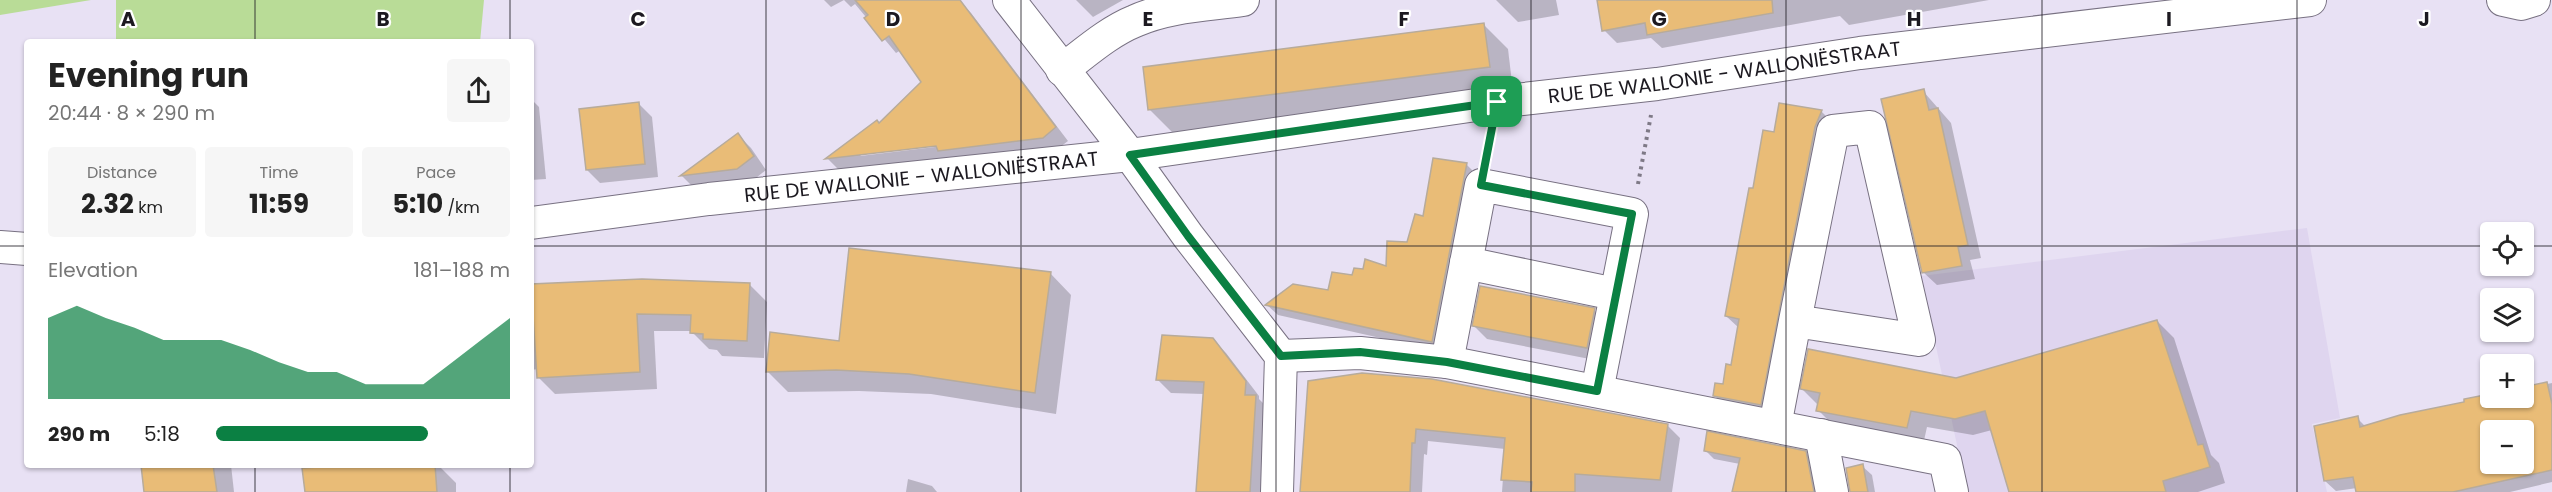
<!DOCTYPE html>
<html lang="en">
<head>
<meta charset="utf-8">
<style>
  body { margin:0; font-family:Poppins,sans-serif; background:#f6f6f6; color:#222; height:100vh; display:flex; flex-direction:column; font-size:22px; white-space:nowrap }
  * { box-sizing:border-box; margin:0 }
  p { font-size:20px; color:#767676 }
  .icon { flex:none; width:33px; height:33px; fill:none; stroke:currentColor; stroke-width:2; stroke-linecap:round; stroke-linejoin:round }
  .map { position:relative; flex:1; overflow:hidden }
  .panel { position:absolute; left:24px; top:39px; width:510px; height:429px; display:flex; flex-direction:column; background:#fff; border-radius:6px; box-shadow:0 2px 4px #0004 }
  .panel>* { flex:none }
  .tools { position:absolute; left:2480px; top:222px; display:grid; gap:12px }
  .tools a { display:grid; place-items:center; width:54px; height:54px; border-radius:6px; background:#fff; box-shadow:0 2px 4px #0004; font-size:30px }
  .pin { position:absolute; display:grid; place-items:center; width:51px; height:51px; color:#fff; margin:-26px; border-radius:12px; box-shadow:0 3px 9px #0006 }
  .round { display:grid; place-items:center; flex:none; width:63px; height:63px; border-radius:6px; background:#f6f6f6 }
  .head { display:flex; align-items:center; justify-content:space-between; height:102px; padding:0 24px }
  h1 { font-size:33px; font-weight:700; line-height:45px }
  .metrics { display:grid; grid-template-columns:repeat(3,1fr); gap:9px; height:102px; padding:6px 24px }
  .metrics div { display:grid; align-content:center; border-radius:6px; background:#f6f6f6; text-align:center }
  .metrics b { font-size:26px; font-weight:700 }
  .metrics small { font-size:16px; font-weight:400 }
  .metrics p { font-size:16px }
  .chart { height:168px; padding:12px 24px }
  .chart p { display:flex; justify-content:space-between }
  .chart svg { width:100%; height:108px; margin-top:6px; fill:#0b8043; opacity:.7 }
  ul { padding:0 24px; list-style:none; font-size:20px }
  li { display:grid; grid-template-columns:96px 72px 1fr; align-items:center; height:45px }
  li i { height:15px; border-radius:8px; background:#0b8043 }
  .map>svg:first-child { display:block }
</style>
</head>
<body>
<div class="map">
<svg width="2552" height="492" viewBox="0 0 2552 492">
  <rect width="100%" height="100%" fill="#e8e1f4"/>
  <polygon fill="#dfd5ef" points="2307,228 2340,418 2312,424 2327,492 1967,492 1921,276"/>
  <g fill="#b9dc97">
    <polygon points="0,0 91,0 0,15"/>
    <polygon points="116,0 484,0 480,42 116,42"/>
  </g>
  <g fill="#0003" fill-rule="evenodd">
    <polygon points="824,0 844,0 831,7"/>
    <path d="M844 0H958L971 13 1068 141 1056 150 840 171 828 159 876 122 879 124 923 82 901 50 896 53 855 4 851 7ZM943 143V146L860 156 863 153Z"/>
    <polygon points="1076,0 1123,0 1093,17"/>
    <polygon points="1496,0 1556,0 1559,15 1518,22"/>
    <polygon points="1598,0 1989,0 1849,25 1840,16 1662,48 1651,38 1617,43 1604,30"/>
    <polygon points="1484,25 1508,49 1513,91 1174,134 1150,110"/>
    <polygon points="1923,91 1951,123 1981,258 1970,260 1975,279 1937,285 1923,272"/>
    <polygon points="531,99 539,107 546,179 531,180"/>
    <polygon points="638,103 652,117 658,177 600,183 587,170"/>
    <polygon points="1780,104 1821,111 1835,125 1774,418 1728,409 1714,395 1724,386 1732,367 1739,328 1726,316 1755,190 1775,134"/>
    <polygon points="738,135 751,148 766,170 751,182 695,189 682,176"/>
    <polygon points="1466,164 1477,175 1443,352 1278,315 1267,305 1329,292 1353,277 1387,268 1408,243"/>
    <polygon points="1050,273 1071,295 1056,414 931,394 859,391 788,392 767,371 841,343"/>
    <polygon points="749,284 767,302 764,358 722,356 717,350 709,349 691,331 654,331 657,389 555,394 538,377 538,369 531,370 531,311"/>
    <polygon points="1594,310 1608,323 1600,361 1487,339 1474,326"/>
    <polygon points="2157,321 2174,338 2211,455 2219,463 2225,483 2198,492 2010,492 1992,430 1973,435 1927,427 1923,445 1835,427 1818,410 1819,406 1802,389 1957,380"/>
    <polygon points="1212,339 1226,353 1259,396 1259,399 1269,409 1264,492 1198,492 1204,394 1171,393 1157,379"/>
    <polygon points="1310,382 1667,425 1680,438 1672,492 1502,492 1505,449 1428,441 1427,455 1424,454 1422,492 1302,492"/>
    <path d="M2552 383V482L2510 492H2357V488L2336 491 2325 481 2357 418 2366 427 2488 396 2486 386 2490 385V398H2523V389ZM2490 430H2523V464H2490Z"/>
    <polygon points="1705,450 1805,452 1815,462 1820,492 1734,492 1740,464 1714,459"/>
    <polygon points="142,465 231,465 234,492 146,492"/>
    <polygon points="376,465 438,465 456,483 456,492 306,492"/>
    <polygon points="1862,466 1872,475 1875,492 1851,492"/>
    <polygon points="908,479 932,486 937,492 906,492"/>
  </g>
  <g fill="#e9bc77" stroke="#b7ab9b" stroke-width="1.5" fill-rule="evenodd">
    <polygon points="855,0 960,0 1056,127 1043,138 938,151 936,146 825,159 877,120 879,123 921,82 889,36 882,41 864,18 868,15"/>
    <polygon points="1597,0 1772,0 1773,13 1647,35 1645,23 1602,31"/>
    <polygon points="1484,23 1490,67 1148,110 1143,67"/>
    <polygon points="1924,89 1929,110 1938,108 1968,245 1958,247 1962,266 1922,273 1881,99"/>
    <polygon points="639,102 645,164 586,170 579,109"/>
    <polygon points="1779,103 1822,110 1815,127 1761,405 1713,396 1715,383 1723,384 1726,364 1731,365 1739,319 1725,316 1749,188 1753,188 1763,130 1774,132"/>
    <polygon points="738,133 754,156 737,169 680,176"/>
    <polygon points="1433,158 1467,163 1432,342 1265,305 1293,284 1328,290 1332,272 1352,275 1354,268 1363,269 1365,259 1386,266 1387,241 1407,242 1415,214 1423,216"/>
    <polygon points="849,248 1051,272 1035,393 909,374 836,370 766,372 770,332 839,341"/>
    <polygon points="642,279 750,283 747,341 703,339 703,334 690,333 691,315 637,314 640,372 537,378 531,284"/>
    <polygon points="1480,286 1595,308 1587,348 1472,326"/>
    <polygon points="2157,320 2198,445 2203,444 2210,467 2163,481 2166,492 2009,492 1985,411 1955,419 1911,411 1907,428 1816,411 1820,393 1800,389 1808,349 1956,378"/>
    <polygon points="1162,335 1213,338 1246,381 1245,395 1256,395 1250,492 1196,492 1204,382 1156,380"/>
    <polygon points="1362,373 1432,379 1668,424 1660,480 1575,474 1575,492 1531,492 1532,482 1501,480 1505,438 1416,429 1415,443 1412,443 1410,492 1300,492 1308,381"/>
    <path d="M2547 382 2552 404V470L2453 492H2356L2353 477 2324 481 2314 426 2358 416 2360 427 2400 415 2464 402V399L2490 394V398H2523V387ZM2490 430H2523V464H2490Z"/>
    <polygon points="1707,431 1806,451 1814,492 1732,492 1740,458 1704,451"/>
    <polygon points="1863,464 1868,492 1850,492 1846,468"/>
    <polygon points="141,465 213,465 217,492 144,492"/>
    <polygon points="351,465 435,465 437,492 305,492 302,468"/>
  </g>
  <g fill="none" stroke-linecap="round" stroke-linejoin="round">
    <g stroke="#787182" stroke-width="34">
      <g id="minor">
        <polyline points="1009,0 1130,155 1188,236 1281,356 1277,492"/>
        <polyline points="2503,0 2521,4 2534,0"/>
        <path d="M1062 70C1085 53 1108 32 1135 21 1168 6 1208 5 1243 0"/>
        <path id="s1" d="M531 223 709 199 1130 155 1497 102 1657 84 1860 53 2310 0"/>
        <polyline points="0,247 27,249"/>
        <polyline points="1466,263 1615,294"/>
        <polyline points="1281,356 1360,353 1447,362 1945,460 1952,492"/>
        <polyline points="1447,362 1481,185 1632,214 1597,391"/>
        <polyline points="1775,426 1795,321 1919,340 1870,127 1833,131 1795,321"/>
        <polyline points="1821,435 1832,492"/>
      </g>
    </g>
    <g stroke="#7e7986" stroke-width="4" stroke-dasharray="3 4.5" stroke-linecap="butt">
      <polyline points="1487,155 1491,133"/>
      <polyline points="1638,184 1651,115"/>
    </g>
    <use href="#minor" stroke="#fff" stroke-width="32"/>
  </g>
  <g fill="none" stroke-linecap="round" stroke-linejoin="round">
    <g stroke="#fff" stroke-width="12">
      <polygon id="route" points="1497,102 1481,185 1632,214 1597,391 1447,362 1360,352 1281,356 1188,236 1130,155"/>
    </g>
    <use href="#route" stroke="#0b8043" stroke-width="8"/>
  </g>
  <path fill="none" stroke="#1c1920" stroke-width="1.5" stroke-opacity="0.55" d="M255 0V42M510 0V42M766 0V492M1021 0V492M1276 0V492M1531 0V492M1786 0V492M2042 0V492M2297 0V492M0 246H27M531 246H2490M2523 246H2552M255 465V492M510 465V492"/>
  <g text-anchor="middle" stroke-width="4.5" stroke-linejoin="round" paint-order="stroke">
    <g font-size="20" fill="#1c1920" stroke="#fff">
      <text dy="7" stroke="none"><textPath href="#s1" startOffset="1203">RUE DE WALLONIE - WALLONIËSTRAAT</textPath></text>
      <text dy="7" stroke="none"><textPath href="#s1" startOffset="393">RUE DE WALLONIE - WALLONIËSTRAAT</textPath></text>
    </g>
  </g>
  <g font-size="20" text-anchor="middle" font-weight="bold" fill="#1c1920" stroke="#fff" stroke-width="4.5" stroke-linejoin="round" paint-order="stroke">
    <text x="128" y="26">A</text>
    <text x="383" y="26">B</text>
    <text x="638" y="26">C</text>
    <text x="893" y="26">D</text>
    <text x="1148" y="26">E</text>
    <text x="1404" y="26">F</text>
    <text x="1659" y="26">G</text>
    <text x="1914" y="26">H</text>
    <text x="2169" y="26">I</text>
    <text x="2424" y="26">J</text>
  </g>
</svg>
<div class="tools">
<a><svg class="icon" aria-label="locate" viewBox="0 0 24 24"><circle cx="12" cy="12" r="6"/><path d="M12 2v4M12 18v4M2 12h4M18 12h4"/></svg></a>
<a><svg class="icon" aria-label="layers" viewBox="0 0 24 24"><path d="M12 4l9 5-9 5-9-5zM3 14l9 5 9-5"/></svg></a>
<a>+</a>
<a>−</a>
</div>
<div class="pin" style="left:1497px;top:102px;background:#1e9e55"><svg class="icon" aria-label="arrive" viewBox="0 0 24 24"><path d="M6 21V4h12l-3 4 3 4H6"/></svg></div>
<section class="panel">
<div class="head"><div><h1>Evening run</h1><p>20:44 · 8 × 290 m</p></div><a class="round"><svg class="icon" aria-label="share" viewBox="0 0 24 24"><path d="M12 15V3M7 8l5-5 5 5M5 13v7h14v-7"/></svg></a></div>
<div class="metrics">
<div><p>Distance</p><b>2.32<small> km</small></b></div>
<div><p>Time</p><b>11:59</b></div>
<div><p>Pace</p><b>5:10<small> /km</small></b></div>
</div>
<div class="chart"><p><span>Elevation</span>181–188 m</p>
<svg viewBox="0 0 160 44" preserveAspectRatio="none"><path d="M0 44V11L10 6L20 11L30 15L40 20L50 20L60 20L70 24L80 29L90 33L100 33L110 38L120 38L130 38L140 29L150 20L160 11V44z"/></svg>
</div>
<ul>
<li><b>290 m</b>5:18<i style="width:72%"></i></li>
</ul>
</section>
</div>
</body>
</html>
